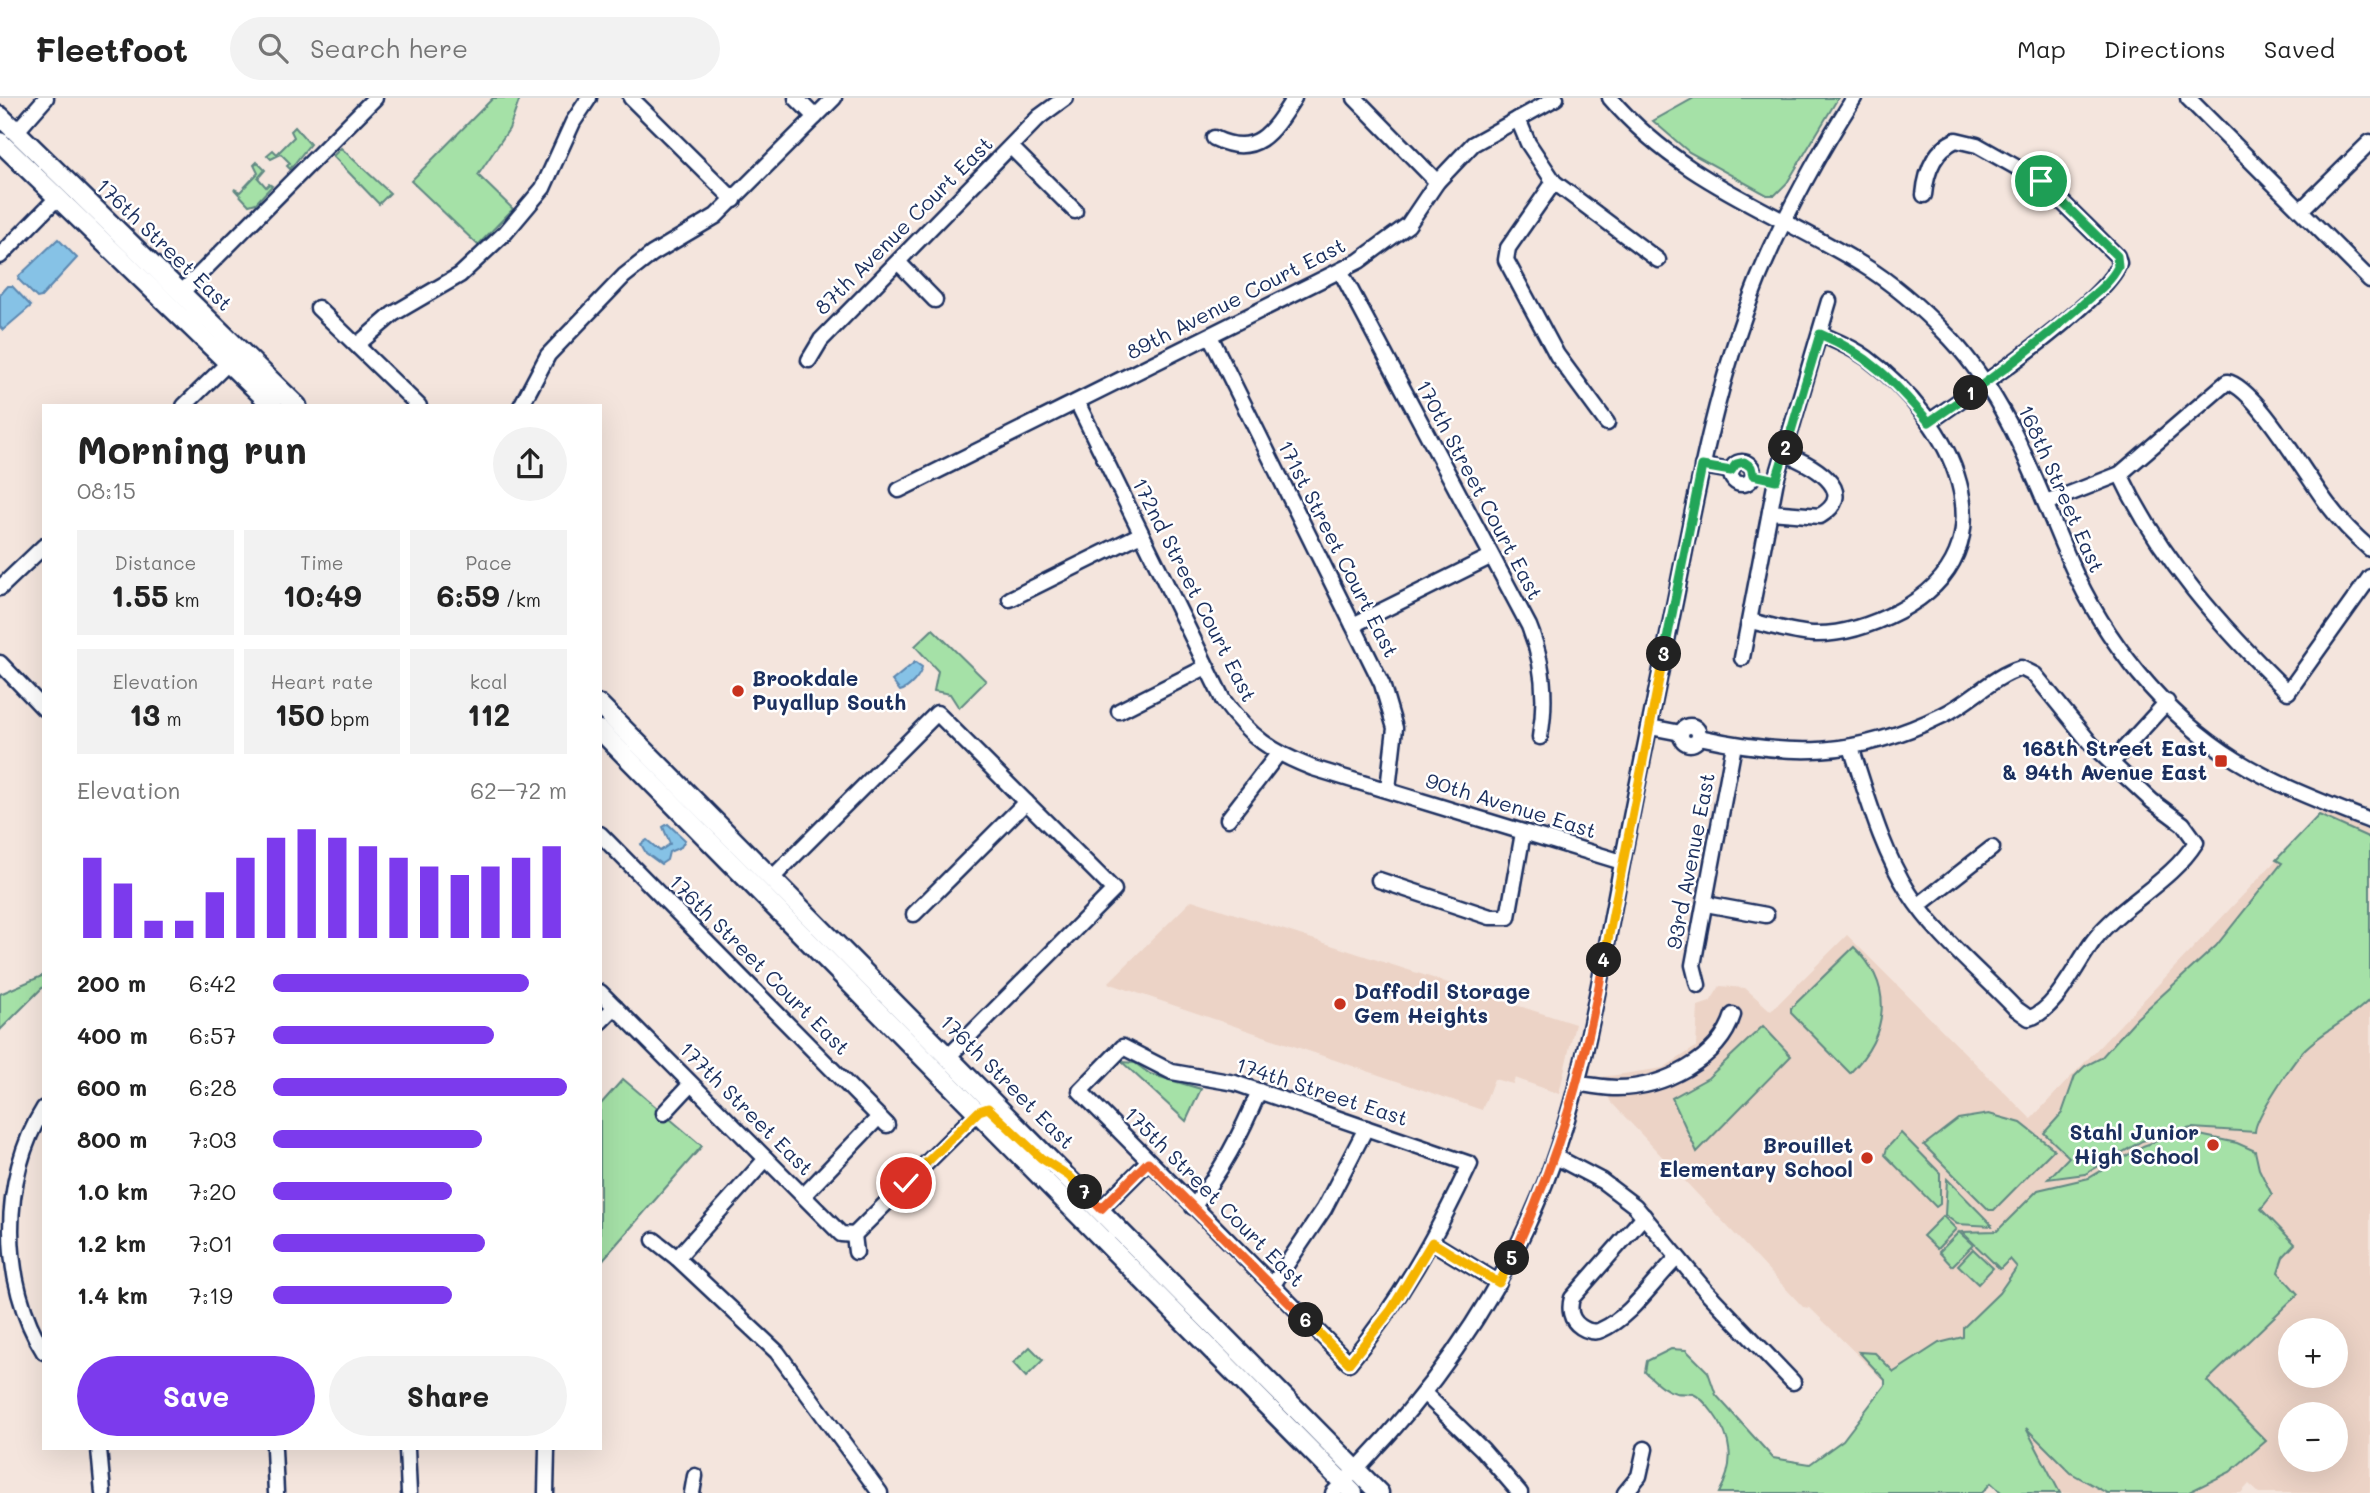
<!DOCTYPE html>
<html lang="en">
<head>
<meta charset="utf-8">
<style>
  body { margin:0; font-family:Mali,sans-serif; background:#f2f2f2; color:#222; height:100vh; display:flex; flex-direction:column; font-size:26px; white-space:nowrap }
  * { box-sizing:border-box; margin:0 }
  p { font-size:23px; color:#767676 }
  .icon { flex:none; width:38px; height:38px; fill:none; stroke:currentColor; stroke-width:2; stroke-linecap:round; stroke-linejoin:round }
  .map { position:relative; flex:1; overflow:hidden }
  .panel { position:absolute; left:42px; top:306px; width:560px; height:1046px; display:flex; flex-direction:column; background:#fff; border-radius:0px; box-shadow:0 7px 28px #0002 }
  .panel>* { flex:none }
  .controls { position:absolute; left:2278px; top:1220px; display:grid; gap:14px }
  .controls a { display:grid; place-items:center; width:70px; height:70px; border-radius:50%; background:#fff; box-shadow:0 7px 28px #0002; font-size:35px }
  .pin { position:absolute; display:grid; place-items:center; width:60px; height:60px; color:#fff; margin:-30px; border:4px solid #fff; border-radius:50%; box-shadow:0 2px 7px #0007 }
  .km { position:absolute; width:35px; height:35px; margin:-18px; border-radius:50%; background:#222; color:#fff; font-size:19px; line-height:35px; text-align:center }
  .round { display:grid; place-items:center; flex:none; width:74px; height:74px; border-radius:37px; background:#f2f2f2 }
  .overview { display:flex; align-items:center; justify-content:space-between; height:119px; padding:0 35px }
  h1 { font-size:38px; font-weight:800; line-height:52px }
  .figures { display:grid; grid-template-columns:repeat(3,1fr); gap:10px; height:119px; padding:7px 35px }
  .figures div { display:grid; align-content:center; border-radius:0px; background:#f2f2f2; text-align:center }
  .figures b { font-size:30px; font-weight:800 }
  .figures small { font-size:19px; font-weight:400 }
  .figures p { font-size:19px }
  .chart { height:196px; padding:14px 35px }
  .chart p { display:flex; justify-content:space-between }
  .chart svg { width:100%; height:126px; margin-top:7px; stroke:#7c3aed; stroke-width:6 }
  .action { display:flex; gap:14px; margin-top:auto; padding:14px 35px }
  .action a { flex:1; height:80px; border-radius:42px; background:#7c3aed; color:#fff; font-size:28px; font-weight:800; line-height:80px; text-align:center }
  .action a+a { background:#f2f2f2; color:#222 }
  ul { padding:0 35px; list-style:none; font-size:23px }
  li { display:grid; grid-template-columns:112px 84px 1fr; align-items:center; height:52px }
  li i { height:18px; border-radius:9px; background:#7c3aed }
  header { display:flex; align-items:center; gap:42px; box-sizing:border-box; height:98px; padding:0 35px; background:#fff; border-bottom:2px solid #e0e0e0 }
  header strong { font-size:33px }
  nav { display:flex; gap:38px; margin-inline-start:auto; font-size:24px }
  .search { width:490px; height:63px; background:#f2f2f2; display:flex; align-items:center; gap:18px; box-sizing:border-box; padding:0 24px; border-radius:38px; color:#767676; font-size:26px }
  .map>svg:first-child { display:block }
</style>
</head>
<body>
<header>
<strong>Fleetfoot</strong>
<div class="search"><svg class="icon" aria-label="search" viewBox="0 0 24 24"><circle cx="10" cy="10" r="6"/><path d="M15 15l6 6"/></svg>Search here</div>
<nav><a>Map</a><a>Directions</a><a>Saved</a></nav>
</header>
<div class="map">
<svg width="2370" height="1395" viewBox="0 0 2370 1395">
  <rect width="100%" height="100%" fill="#f4e5dd"/>
  <filter id="ink" filterUnits="userSpaceOnUse"><feTurbulence type="fractalNoise" baseFrequency=".0143" numOctaves="2"/><feDisplacementMap in="SourceGraphic" scale="14" xChannelSelector="R" yChannelSelector="G"/><feConvolveMatrix kernelMatrix="1 2 1 2 8 2 1 2 1" color-interpolation-filters="sRGB"/></filter>
  <g filter="url(#ink)">
    <g fill="#ecd3c6" fill-rule="evenodd">
      <path d="M2325 705 2370 723V1395H2259L2249 1386 2241 1395H2016L1886 1285 1810 1210 1803 1209 1610 1003 1603 979 1663 970 1696 949 1698 908 1710 904 1720 888 1745 890 1771 913 1847 837 2031 1021 2319 717ZM2291 1232H2336V1278H2291ZM2291 1316H2336V1362H2291Z"/>
      <polygon points="1192,802 1575,926 1559,996 1515,980 1513,986 1494,981 1482,1012 1108,885"/>
    </g>
    <g fill="#a5e1a7" stroke="#608882" stroke-width="2">
      <polygon points="493,0 520,0 509,31 478,77 513,111 478,147 411,83"/>
      <polygon points="1694,0 1838,0 1787,85 1775,97 1767,97 1689,54 1653,23"/>
      <polygon points="295,29 310,46 290,71 287,68 290,65 281,56 271,61 267,57 273,52 277,56 294,39 291,33"/>
      <polygon points="341,50 390,95 379,106 333,58"/>
      <polygon points="257,64 265,72 258,80 266,89 269,86 272,88 256,105 249,107 234,91 240,94 258,75 254,67"/>
      <polygon points="933,531 986,583 959,610 950,596 934,593 938,573 915,548"/>
      <path d="M2319 717 2370 740V901C2350 922 2324 932 2305 951 2293 964 2255 1019 2255 1034L2192 1030 2176 1033 2142 1043 2085 1076 2048 1081 2069 1059 2044 1035 2062 1015 2075 978 2085 968 2101 960 2137 920 2216 848 2282 765 2276 762Z"/>
      <path d="M1854 849C1895 888 1888 937 1850 975L1791 915V910Z"/>
      <polygon points="44,877 44,888 0,932 0,896"/>
      <polygon points="1763,928 1791,958 1697,1054 1672,1000 1708,980"/>
      <polygon points="1122,964 1135,965 1150,976 1201,991 1186,1023"/>
      <polygon points="623,981 702,1048 600,1165 600,1007"/>
      <polygon points="1989,1016 2021,1025 2054,1051 1994,1112 1989,1112 1924,1047 1958,1021"/>
      <polygon points="1901,1035 1940,1075 1940,1106 1936,1109 1885,1057 1887,1050"/>
      <path d="M2195 1036 2237 1045 2255 1053 2259 1071 2272 1097 2261 1111 2295 1146 2283 1159 2278 1174 2298 1196 2207 1283 2266 1343 2230 1374 2187 1395H2107L2071 1375 2026 1330 2060 1395H2002L1991 1385 1982 1395H1719C1735 1366 1733 1341 1713 1315 1708 1308 1701 1299 1693 1296 1688 1295 1681 1296 1676 1295 1663 1292 1655 1283 1645 1274L1647 1263 1671 1251 1686 1252 1708 1274 1716 1297 1773 1360 1810 1366 1843 1342 1885 1287V1282L1859 1254 1875 1255 1894 1274 1939 1245 1963 1239V1230L1999 1195 2017 1169 2010 1161 2000 1171 1962 1134 1997 1133 2038 1092 2089 1080 2143 1048 2168 1039Z"/>
      <polygon points="1947,1081 1991,1126 1992,1128 1957,1126 1945,1117"/>
      <polygon points="1943,1118 1956,1131 1937,1151 1923,1138"/>
      <polygon points="1959,1134 1973,1147 1952,1168 1939,1154"/>
      <polygon points="1973,1151 1993,1170 1978,1186 1958,1167"/>
      <polygon points="1030,1249 1043,1262 1026,1279 1013,1265"/>
    </g>
    <g fill="#86c2e6" stroke="#5b87b0" stroke-width="2">
      <polygon points="58,141 77,160 41,199 37,200 18,181 19,178"/>
      <polygon points="8,188 12,188 31,208 3,232 0,229 0,197"/>
      <path d="M915 564 922 569C921 577 909 591 900 593L892 583Z"/>
      <polygon points="668,726 685,742 681,749 669,754 667,762 661,766 646,755 641,746 647,742 660,753 670,746 663,729"/>
    </g>
    <g fill="none" stroke-linecap="round" stroke-linejoin="round">
      <g stroke="#1b2f5e" stroke-width="19">
        <g id="minor">
          <polyline points="631,0 734,102"/>
          <polyline points="796,0 815,19"/>
          <polyline points="1355,0 1437,84"/>
          <path d="M1610 0C1683 85 1772 111 1863 167 1896 187 1924 213 1950 240 2010 304 2036 386 2070 464 2104 542 2164 617 2236 662 2278 688 2325 705 2370 723"/>
          <polyline points="2188,0 2370,182"/>
          <polyline points="1518,21 1528,45 1554,84 1658,162"/>
          <polyline points="16,34 46,0"/>
          <path d="M1214 40C1257 61 1273 33 1294 0"/>
          <polyline points="1012,50 1075,113"/>
          <polyline points="1554,84 1508,150 1506,162 1557,257 1607,325"/>
          <path d="M1924 97C1926 74 1934 52 1956 42L1977 47 2041 83 2117 158 2119 165C2109 201 1965 299 1929 324"/>
          <polyline points="2301,112 2370,44"/>
          <polyline points="0,158 56,101"/>
          <polyline points="898,164 935,202"/>
          <path d="M1341 174 1529 528C1544 565 1547 600 1540 639"/>
          <polyline points="181,195 375,0"/>
          <polyline points="318,210 419,308"/>
          <polyline points="1210,238 1382,586 1395,630 1388,691"/>
          <polyline points="357,247 393,216 460,177 506,134 543,90 573,24 589,0"/>
          <polyline points="809,262 821,242 1039,19 1065,0"/>
          <path d="M1077 304 1223 602C1250 639 1271 654 1313 670L1622 764"/>
          <polyline points="184,308 228,265"/>
          <polyline points="521,308 548,257 624,178 652,156 716,118 834,0"/>
          <circle cx="1742" cy="375" r="11"/>
          <polyline points="1702,368 1731,373"/>
          <path d="M2120 376C2159 459 2222 530 2288 594L2370 479"/>
          <polyline points="899,392 1359,163 1408,127 1437,84 1473,46 1556,0"/>
          <path d="M2046 405 2120 376 2227 284C2255 288 2309 383 2329 408 2341 424 2355 438 2370 451"/>
          <path d="M1770 414 1820 418C1862 393 1808 364 1785 356"/>
          <polyline points="0,490 44,448"/>
          <polyline points="1010,501 1141,436"/>
          <path d="M1750 523C1770 527 1792 535 1813 536 1844 537 1872 527 1899 513 2020 449 1949 321 1867 260 1852 249 1836 243 1820 236"/>
          <polyline points="1353,527 1490,459"/>
          <polyline points="1742,560 1776,382 1829,203"/>
          <polyline points="0,565 44,611"/>
          <polyline points="1119,613 1206,569"/>
          <circle cx="1690" cy="637" r="9"/>
          <polyline points="1650,629 1681,635"/>
          <path d="M1699 639C1791 659 1856 660 1943 617 1970 604 1993 578 2021 570L2035 577 2091 646 2152 703 2183 726 2196 744C2170 785 2124 804 2094 842 2078 863 2055 914 2029 920L2015 910C1980 873 1936 838 1909 795 1881 751 1867 697 1851 649"/>
          <polyline points="2112,664 2167,604"/>
          <polyline points="1228,721 1278,656"/>
          <polyline points="600,736 887,1027"/>
          <polyline points="772,780 937,615 1114,792 949,958"/>
          <polyline points="1379,782 1490,819 1508,819 1523,735"/>
          <polyline points="1706,806 1766,817"/>
          <polyline points="1919,807 1992,750"/>
          <polyline points="914,816 1026,704"/>
          <polyline points="1698,887 1693,867 1734,647"/>
          <polyline points="600,894 841,1136 854,1137"/>
          <polyline points="600,924 615,909"/>
          <path d="M1123 949 1172 974 1235 985 1470 1066C1436 1138 1400 1204 1349 1265L1080 993Z"/>
          <path d="M1579 986C1591 987 1604 990 1617 990 1662 990 1719 962 1733 917"/>
          <path d="M44 1010C0 1080 0 1184 44 1254"/>
          <polyline points="664,1015 690,987"/>
          <polyline points="1556,1059 1602,1083 1635,1108 1706,1193 1793,1284"/>
          <polyline points="803,1098 879,1019"/>
          <path d="M1193 1109C1222 1073 1241 1036 1259 993"/>
          <polyline points="1101,1111 1148,1064"/>
          <path d="M1644 1118 1572 1200C1569 1210 1570 1222 1581 1229 1587 1233 1595 1235 1601 1232 1631 1219 1654 1182 1677 1160"/>
          <polyline points="854,1137 979,1013"/>
          <polyline points="854,1137 856,1154"/>
          <polyline points="654,1142 677,1160 777,1254 880,1395"/>
          <polyline points="1432,1144 1499,1185"/>
          <polyline points="677,1160 766,1061"/>
          <polyline points="1272,1188 1324,1111 1366,1030"/>
          <polyline points="1425,1296 1482,1351 1520,1395"/>
          <polyline points="99,1351 103,1395"/>
          <polyline points="274,1351 276,1395"/>
          <polyline points="407,1351 409,1395"/>
          <polyline points="546,1395 547,1351"/>
          <polyline points="692,1395 695,1378"/>
          <path d="M1333 1395C1421 1309 1493 1212 1540 1098 1584 991 1600 879 1622 766 1639 676 1658 587 1676 498 1697 391 1717 283 1758 181 1784 118 1817 58 1854 0"/>
          <polyline points="1625,1395 1639,1378 1645,1351"/>
        </g>
      </g>
      <g stroke="#1b2f5e" stroke-width="23">
        <g id="major">
          <polyline points="0,18 297,308"/>
          <polyline points="0,44 273,308"/>
          <polyline points="600,607 1379,1395"/>
          <polyline points="600,632 1353,1395"/>
        </g>
      </g>
      <use href="#minor" stroke="#fff" stroke-width="14"/>
      <use href="#major" stroke="#fff" stroke-width="18"/>
    </g>
  </g>
  <g fill="none" stroke-linecap="round" stroke-linejoin="round" filter="url(#ink)">
    <g stroke="#fff" stroke-width="14">
      <path id="split-1" d="M1971 295C2009 268 2046 239 2081 208 2094 196 2110 185 2118 169L2117 158 2041 83"/>
    </g>
    <g stroke="#fff" stroke-width="14">
      <path id="split-2" d="M1786 350 1820 236C1870 257 1894 284 1929 324L1971 295"/>
    </g>
    <g stroke="#fff" stroke-width="14">
      <polyline id="split-3" points="1664,556 1702,368 1731,373 1736,366 1744,364 1751,369 1753,377 1776,382 1786,350"/>
    </g>
    <g stroke="#fff" stroke-width="14">
      <polyline id="split-4" points="1604,862 1664,556"/>
    </g>
    <g stroke="#fff" stroke-width="14">
      <path id="split-5" d="M1512 1160C1559 1059 1584 971 1604 862"/>
    </g>
    <g stroke="#fff" stroke-width="14">
      <polyline id="split-6" points="1306,1222 1349,1265 1391,1212 1432,1144 1499,1185 1512,1160"/>
    </g>
    <g stroke="#fff" stroke-width="14">
      <polyline id="split-7" points="1085,1094 1101,1111 1148,1064 1306,1222"/>
    </g>
    <g stroke="#fff" stroke-width="14">
      <polyline id="split-8" points="906,1085 979,1013 988,1010 1041,1060 1069,1078 1085,1094"/>
    </g>
    <use href="#split-1" stroke="#22a559" stroke-width="9"/>
    <use href="#split-2" stroke="#22a559" stroke-width="9"/>
    <use href="#split-3" stroke="#22a559" stroke-width="9"/>
    <use href="#split-4" stroke="#f5b400" stroke-width="9"/>
    <use href="#split-5" stroke="#f0652b" stroke-width="9"/>
    <use href="#split-6" stroke="#f5b400" stroke-width="9"/>
    <use href="#split-7" stroke="#f0652b" stroke-width="9"/>
    <use href="#split-8" stroke="#f5b400" stroke-width="9"/>
  </g>
  <g fill="#c8321e" stroke="#fff" stroke-width="2.5">
    <circle cx="738" cy="593" r="7"/>
    <rect x="2214" y="656" width="14" height="14" rx="3.5"/>
    <circle cx="1340" cy="906" r="7"/>
    <circle cx="2213" cy="1047" r="7"/>
    <circle cx="1867" cy="1060" r="7"/>
  </g>
  <g text-anchor="middle" stroke-width="5" stroke-linejoin="round" paint-order="stroke">
    <g font-size="21" fill="#1b2f5e" stroke="#fff">
      <text transform="translate(904 128) rotate(-45)" y="7">87th Avenue Court East</text>
      <text transform="translate(164 147) rotate(44)" y="7">176th Street East</text>
      <text transform="translate(1236 201) rotate(-27)" y="7">89th Avenue Court East</text>
      <text transform="translate(2061 391) rotate(66)" y="7">168th Street East</text>
      <text transform="translate(1479 392) rotate(62)" y="7">170th Street Court East</text>
      <text transform="translate(1338 451) rotate(63)" y="7">171st Street Court East</text>
      <text transform="translate(1194 492) rotate(63)" y="7">172nd Street Court East</text>
      <text transform="translate(1511 708) rotate(17)" y="7">90th Avenue East</text>
      <text transform="translate(1691 763) rotate(-79)" y="7">93rd Avenue East</text>
      <text transform="translate(759 867) rotate(45)" y="7">176th Street Court East</text>
      <text transform="translate(1007 984) rotate(45)" y="7">176th Street East</text>
      <text transform="translate(1322 994) rotate(18)" y="7">174th Street East</text>
      <text transform="translate(746 1011) rotate(45)" y="7">177th Street East</text>
      <text transform="translate(1214 1099) rotate(45)" y="7">175th Street Court East</text>
    </g>
    <g font-size="21" font-weight="bold" fill="#1b2f5e" stroke="#fff" text-anchor="end">
      <text x="752" y="588" text-anchor="start">Brookdale<tspan x="752" dy="24">Puyallup South</tspan></text>
      <text x="2207" y="658">168th Street East<tspan x="2207" dy="24">&amp; 94th Avenue East</tspan></text>
      <text x="1354" y="901" text-anchor="start">Daffodil Storage<tspan x="1354" dy="24">Gem Heights</tspan></text>
      <text x="2199" y="1042">Stahl Junior<tspan x="2199" dy="24">High School</tspan></text>
      <text x="1853" y="1055">Brouillet<tspan x="1853" dy="24">Elementary School</tspan></text>
    </g>
  </g>
</svg>
<div class="controls">
<a>+</a>
<a>−</a>
</div>
<div class="pin" style="left:2041px;top:83px;background:#1e9e55"><svg class="icon" aria-label="arrive" viewBox="0 0 24 24"><path d="M6 21V4h12l-3 4 3 4H6"/></svg></div>
<div class="pin" style="left:906px;top:1085px;background:#d93025"><svg class="icon" aria-label="check" viewBox="0 0 24 24"><path d="M5 12l5 5 9-10"/></svg></div>
<b class="km" style="left:1971px;top:295px">1</b>
<b class="km" style="left:1786px;top:350px">2</b>
<b class="km" style="left:1664px;top:556px">3</b>
<b class="km" style="left:1604px;top:862px">4</b>
<b class="km" style="left:1512px;top:1160px">5</b>
<b class="km" style="left:1306px;top:1222px">6</b>
<b class="km" style="left:1085px;top:1094px">7</b>
<section class="panel">
<div class="overview"><div><h1>Morning run</h1><p>08:15</p></div><a class="round"><svg class="icon" aria-label="share" viewBox="0 0 24 24"><path d="M12 15V3M7 8l5-5 5 5M5 13v7h14v-7"/></svg></a></div>
<div class="figures">
<div><p>Distance</p><b>1.55<small> km</small></b></div>
<div><p>Time</p><b>10:49</b></div>
<div><p>Pace</p><b>6:59<small> /km</small></b></div>
</div>
<div class="figures">
<div><p>Elevation</p><b>13<small> m</small></b></div>
<div><p>Heart rate</p><b>150<small> bpm</small></b></div>
<div><p>kcal</p><b>112</b></div>
</div>
<div class="chart"><p><span>Elevation</span>62–72 m</p>
<svg viewBox="0 0 160 44" preserveAspectRatio="none"><path d="M5 44V16M15 44V25M25 44V38M35 44V38M45 44V28M55 44V16M65 44V9M75 44V6M85 44V9M95 44V12M105 44V16M115 44V19M125 44V22M135 44V19M145 44V16M155 44V12"/></svg>
</div>
<ul>
<li><b>200 m</b>6:42<i style="width:87%"></i></li>
<li><b>400 m</b>6:57<i style="width:75%"></i></li>
<li><b>600 m</b>6:28<i style="width:100%"></i></li>
<li><b>800 m</b>7:03<i style="width:71%"></i></li>
<li><b>1.0 km</b>7:20<i style="width:61%"></i></li>
<li><b>1.2 km</b>7:01<i style="width:72%"></i></li>
<li><b>1.4 km</b>7:19<i style="width:61%"></i></li>
</ul>
<div class="action"><a>Save</a><a>Share</a></div>
</section>
</div>
</body>
</html>
